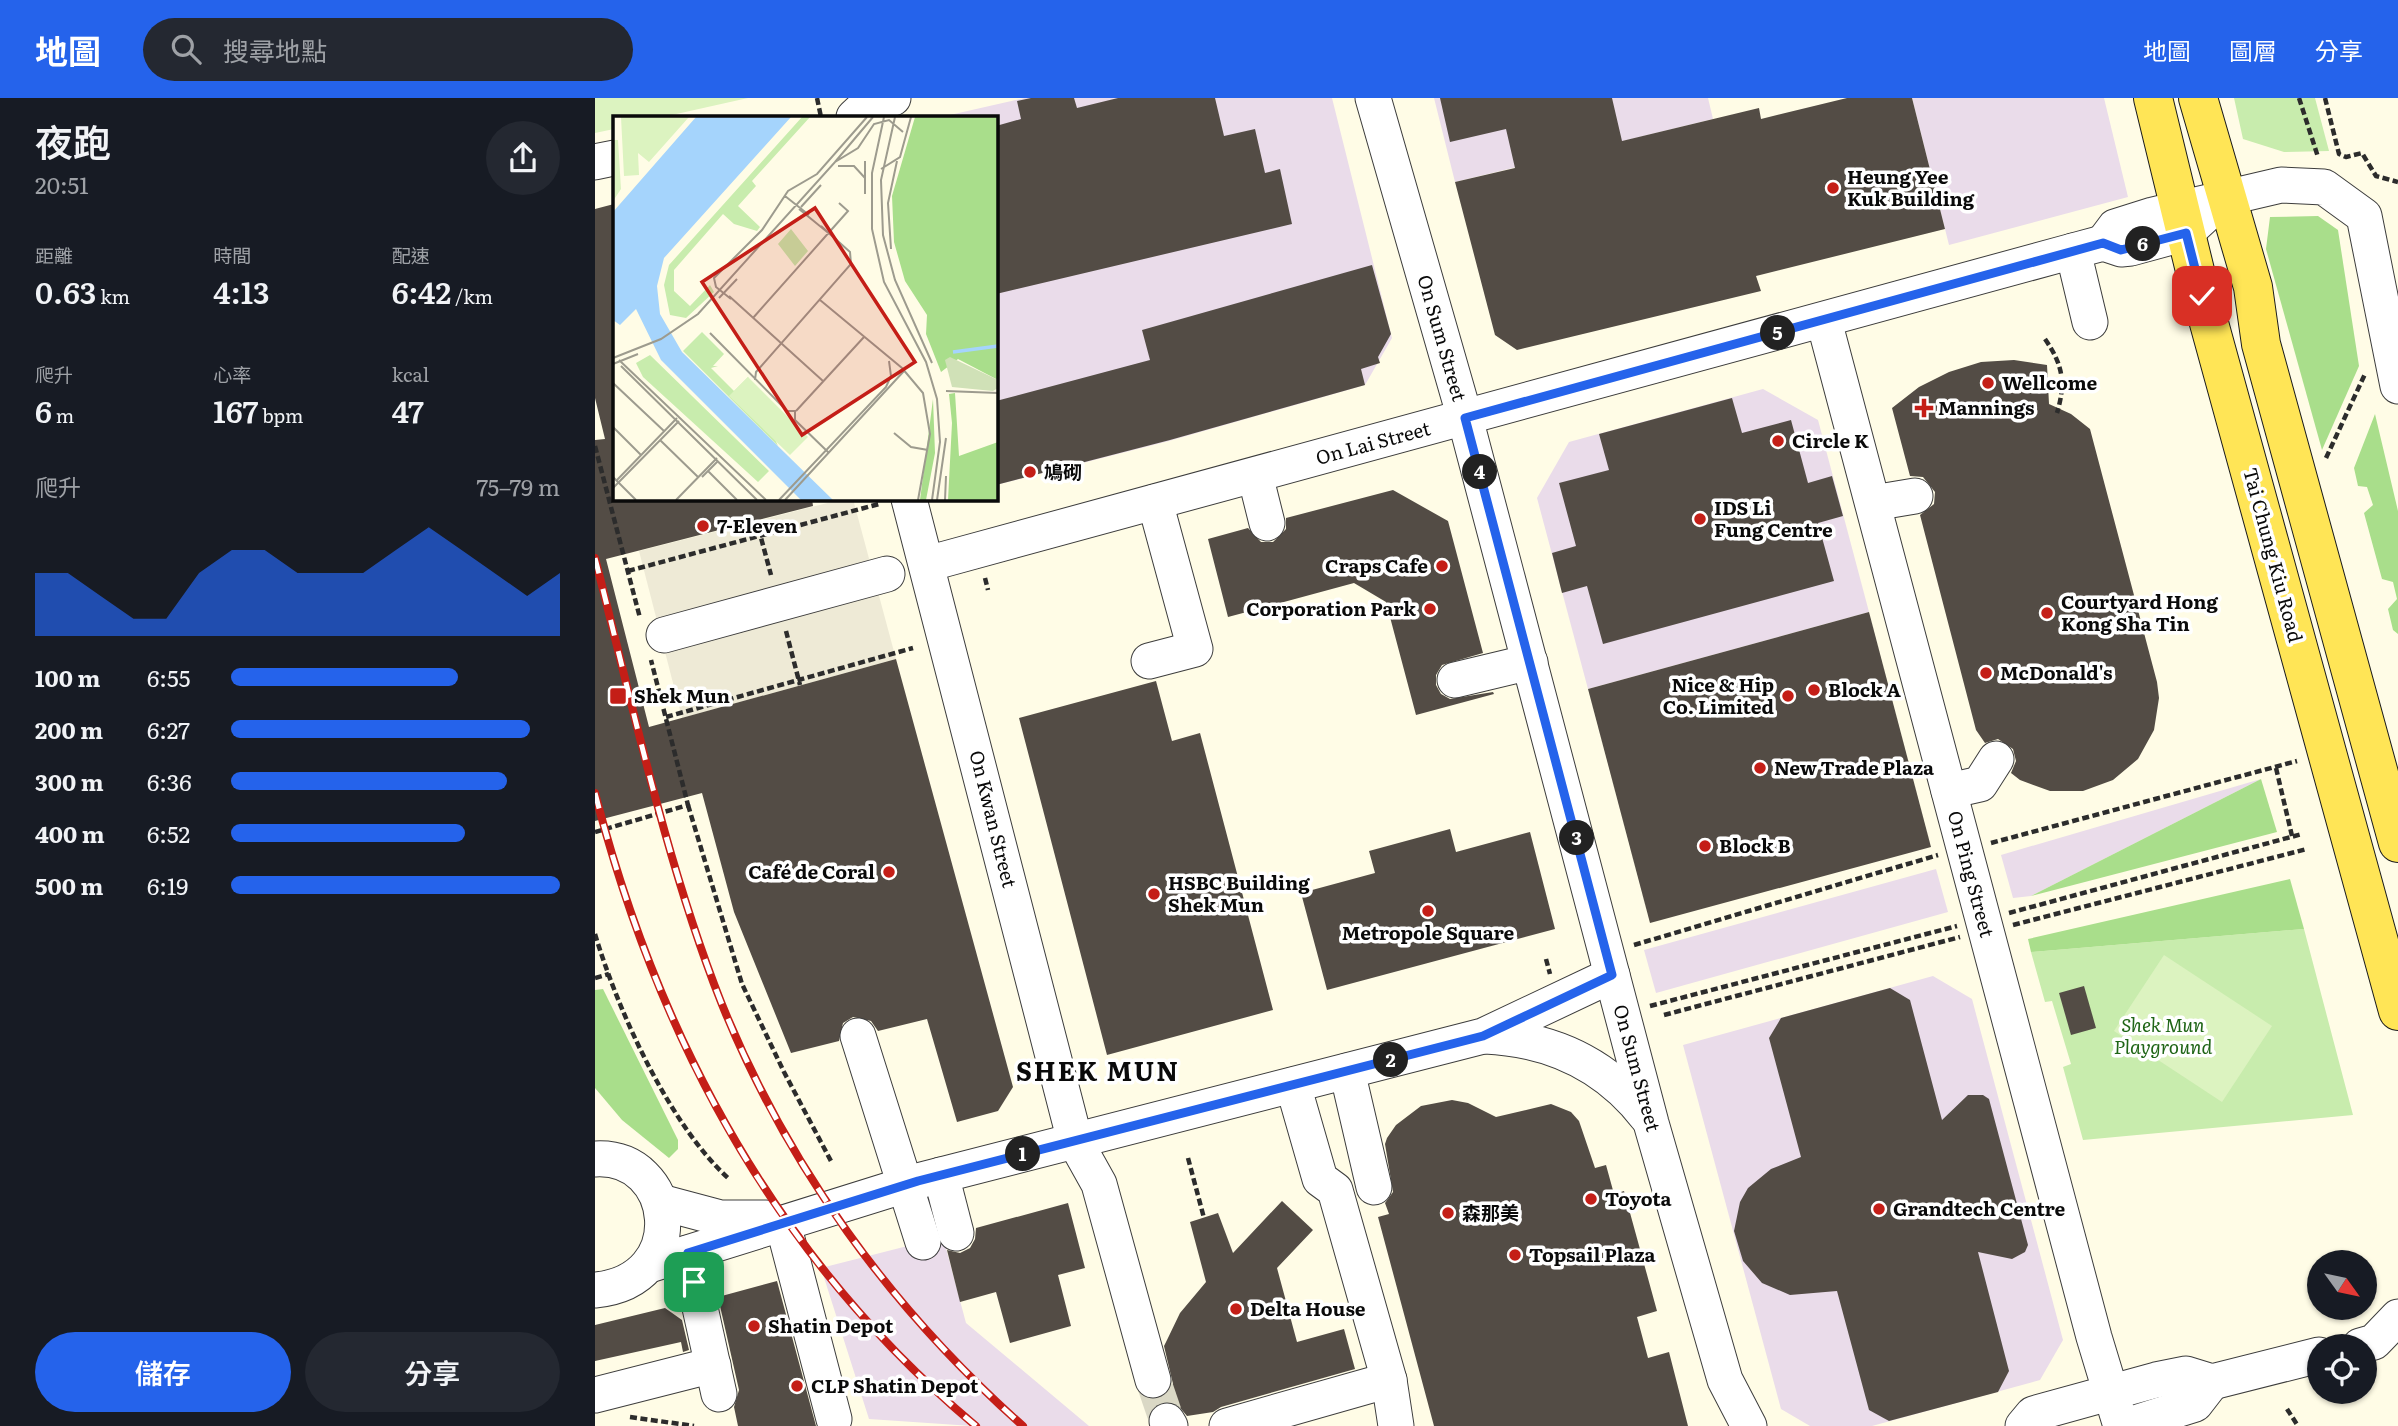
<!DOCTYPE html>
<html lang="zh-TW">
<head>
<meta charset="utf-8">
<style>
  body { margin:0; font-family:Literata,"Noto Sans TC",serif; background:#242831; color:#f1f3f6; height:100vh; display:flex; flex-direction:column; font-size:26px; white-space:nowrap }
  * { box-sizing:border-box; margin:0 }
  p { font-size:23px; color:#9ea1a6 }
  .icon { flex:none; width:38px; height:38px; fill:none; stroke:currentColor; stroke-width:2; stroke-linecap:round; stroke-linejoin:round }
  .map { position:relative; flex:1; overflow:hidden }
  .sheet { display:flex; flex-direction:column; background:#171b24; width:595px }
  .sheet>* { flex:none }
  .needle { width:46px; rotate:123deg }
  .controls { position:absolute; left:1712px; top:1152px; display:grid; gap:14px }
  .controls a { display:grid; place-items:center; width:70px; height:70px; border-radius:50%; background:#171b24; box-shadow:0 2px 5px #0004; font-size:35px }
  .pin { position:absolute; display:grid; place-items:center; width:60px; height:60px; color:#fff; margin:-30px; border-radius:14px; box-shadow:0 4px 10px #0006 }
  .km { position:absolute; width:35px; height:35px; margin:-18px; border-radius:50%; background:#222; color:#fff; font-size:19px; line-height:35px; text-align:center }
  .round { display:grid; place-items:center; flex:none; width:74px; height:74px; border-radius:37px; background:#242831 }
  .headline { display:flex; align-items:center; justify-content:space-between; height:119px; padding:0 35px }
  h1 { font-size:38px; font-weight:600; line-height:52px }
  .metrics { display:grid; grid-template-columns:repeat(3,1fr); gap:10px; height:119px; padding:7px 35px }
  .metrics div { display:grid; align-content:center }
  .metrics b { font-size:30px; font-weight:600 }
  .metrics small { font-size:19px; font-weight:400 }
  .metrics p { font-size:19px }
  .chart { height:196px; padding:14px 35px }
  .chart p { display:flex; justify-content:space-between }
  .chart svg { width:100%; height:126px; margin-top:7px; fill:#2563eb; opacity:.7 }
  .primary-button { display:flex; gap:14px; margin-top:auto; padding:14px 35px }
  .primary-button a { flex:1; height:80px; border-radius:42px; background:#2563eb; color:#fff; font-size:28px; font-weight:600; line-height:80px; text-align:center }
  .primary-button a+a { background:#242831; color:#f1f3f6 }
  ul { padding:0 35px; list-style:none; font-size:23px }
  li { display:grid; grid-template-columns:112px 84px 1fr; align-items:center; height:52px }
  li i { height:18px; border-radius:9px; background:#2563eb }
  header { display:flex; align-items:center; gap:42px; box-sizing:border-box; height:98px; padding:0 35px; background:#2563eb; color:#fff }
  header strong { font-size:33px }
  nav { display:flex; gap:38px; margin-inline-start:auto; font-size:24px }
  .search { width:490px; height:63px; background:#242831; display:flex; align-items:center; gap:18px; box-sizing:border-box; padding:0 24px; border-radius:38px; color:#9ea1a6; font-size:26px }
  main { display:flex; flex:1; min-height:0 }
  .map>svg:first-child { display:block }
</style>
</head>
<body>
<header>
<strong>地圖</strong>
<div class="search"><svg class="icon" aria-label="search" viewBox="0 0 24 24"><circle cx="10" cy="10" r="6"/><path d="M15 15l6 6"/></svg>搜尋地點</div>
<nav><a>地圖</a><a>圖層</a><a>分享</a></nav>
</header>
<main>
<section class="sheet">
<div class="headline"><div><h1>夜跑</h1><p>20:51</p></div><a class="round"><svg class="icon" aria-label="share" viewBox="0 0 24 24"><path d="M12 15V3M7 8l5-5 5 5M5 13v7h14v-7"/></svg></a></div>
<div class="metrics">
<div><p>距離</p><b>0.63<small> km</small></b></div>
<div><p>時間</p><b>4:13</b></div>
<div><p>配速</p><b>6:42<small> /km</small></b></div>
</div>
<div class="metrics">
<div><p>爬升</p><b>6<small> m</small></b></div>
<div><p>心率</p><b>167<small> bpm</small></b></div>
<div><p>kcal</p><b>47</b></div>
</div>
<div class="chart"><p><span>爬升</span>75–79 m</p>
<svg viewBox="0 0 160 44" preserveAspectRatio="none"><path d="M0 44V22L10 22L20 30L30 38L40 38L50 22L60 14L70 14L80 22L90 22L100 22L110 14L120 6L130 14L140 22L150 30L160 22V44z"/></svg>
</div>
<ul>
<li><b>100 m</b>6:55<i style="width:69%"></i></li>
<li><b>200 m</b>6:27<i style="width:91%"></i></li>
<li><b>300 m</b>6:36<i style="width:84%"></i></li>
<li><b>400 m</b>6:52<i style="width:71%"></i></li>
<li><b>500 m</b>6:19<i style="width:100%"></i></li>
</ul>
<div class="primary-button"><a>儲存</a><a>分享</a></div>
</section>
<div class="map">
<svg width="1803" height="1328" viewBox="0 0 1803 1328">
  <rect width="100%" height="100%" fill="#fffce6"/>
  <g fill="#eadcea">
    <polygon points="430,0 737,0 797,240 770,287 574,343 401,387 401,19 346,19"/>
    <polygon points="839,0 1113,0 1118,21 860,84"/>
    <polygon points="1317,0 1509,0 1533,99 1354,147"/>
    <polygon points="1168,291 1223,322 1274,514 993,591 942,400 974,344"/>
    <polygon points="1666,681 1436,798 1418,800 1406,757"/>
    <polygon points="1341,771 1353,814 1061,895 1049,852"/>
    <polygon points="1338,878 1377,901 1468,1242 1445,1282 1277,1328 1215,1328 1186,1311 1088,947"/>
    <polygon points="348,1139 371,1225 494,1328 377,1328 274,1321 226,1170"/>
  </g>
  <g fill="#c8ecad">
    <polygon points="1639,0 1720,0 1734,53 1689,54 1648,41"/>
    <polygon points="1709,831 1758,1017 1488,1042 1468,969 1476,966 1457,903 1450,904 1436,854"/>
  </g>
  <g fill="#a9de8b">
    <polygon points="1723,118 1743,132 1764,268 1727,352 1671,151 1675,119"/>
    <polygon points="1780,316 1803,413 1803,536 1798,532 1793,511 1802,501 1798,484 1787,481 1769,415 1778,407 1772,389 1763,388 1759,370"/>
    <polygon points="1666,681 1682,734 1436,798"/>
    <polygon points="1695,781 1709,831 1436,854 1433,841"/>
    <polygon points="8,891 83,1042 83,1051 74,1060 27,1022 0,990 0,892"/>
  </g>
  <g fill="#dcf3c0">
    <polygon points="0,0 153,0 68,19 19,19 19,31 0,35"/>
    <polygon points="1569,857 1677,928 1627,1004 1519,933"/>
  </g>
  <polygon fill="#eeead6" points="248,401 258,401 301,561 87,620 44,453"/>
  <g fill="#534c45">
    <polygon points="436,0 479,0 482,10 523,0 620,0 629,38 660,31 670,75 685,71 697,126 401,196 401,28 426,21 422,3"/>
    <polygon points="845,0 1017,0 1027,43 1164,10 1166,21 1252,0 1317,0 1350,131 1161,178 1166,193 922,252 900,237 860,84 920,70 911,31 855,44"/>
    <polygon points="19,106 19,401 217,401 218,408 11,461 54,629 301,561 418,989 403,1013 362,1024 332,921 283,933 276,923 258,919 248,925 244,943 196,955 139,814 107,695 0,723 0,342 10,341 0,300 0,111"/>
    <polygon points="777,167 796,236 783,259 785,265 766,271 770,287 575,342 401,387 401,303 555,262 547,232"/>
    <polygon points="1419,262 1452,267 1454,306 1476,316 1495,331 1562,584 1564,600 1559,632 1543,661 1518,682 1488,693 1455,693 1425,682 1416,675 1421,663 1418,651 1403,641 1390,645 1381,632 1325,417 1339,406 1340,394 1328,379 1315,378 1297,310 1324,289 1354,274 1386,264"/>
    <polygon points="1137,300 1147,335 1196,322 1213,385 1237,378 1248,418 1223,425 1239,483 1008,546 992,488 967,495 957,455 981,448 964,385 1014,372 1004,336"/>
    <polygon points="798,392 853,423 888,555 847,567 841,577 841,587 846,596 855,601 898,594 899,596 821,617 791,504 759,485 633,519 613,441 653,430 666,444 678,444 691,431 691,420"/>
    <polygon points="1274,514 1336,749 1055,825 993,591"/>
    <polygon points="561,583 577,643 605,635 678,912 512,957 424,620"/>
    <polygon points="855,731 861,754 935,734 960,831 732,892 706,795 780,775 774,753"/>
    <polygon points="1489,888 1501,930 1476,937 1464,895"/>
    <polygon points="1295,890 1315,902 1347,1022 1373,997 1388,997 1394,1001 1433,1147 1430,1154 1417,1161 1383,1154 1414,1273 1403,1294 1294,1323 1274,1312 1242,1193 1195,1197 1167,1185 1148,1163 1139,1133 1145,1104 1153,1090 1176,1071 1206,1059 1174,940 1186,920"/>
    <polygon points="857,1002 873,1005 901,1019 956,1006 976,1014 984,1023 1000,1070 1011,1067 1019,1096 1029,1093 1062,1213 1042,1219 1053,1260 1074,1254 1093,1328 839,1328 783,1119 794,1116 790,1105 798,1094 790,1046 792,1040 801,1027 826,1008"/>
    <polygon points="687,1103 718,1132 682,1170 702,1244 749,1231 760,1271 626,1309 618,1314 592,1318 582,1306 571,1303 561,1306 553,1319 547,1298 564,1301 573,1296 578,1286 569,1248 572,1242 585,1215 611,1184 595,1124 623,1115 638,1155"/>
    <polygon points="473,1105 490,1170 463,1177 476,1228 415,1245 401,1194 365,1204 352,1152 365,1155 375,1150 380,1141 381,1130"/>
    <polygon points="182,1183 221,1328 143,1328 139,1309 144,1292 123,1199"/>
    <polygon points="70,1210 87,1222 94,1252 88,1254 86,1244 0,1263 0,1227"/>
  </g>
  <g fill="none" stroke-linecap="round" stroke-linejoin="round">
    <polyline stroke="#dad8c5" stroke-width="35" stroke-dasharray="35 18" stroke-linecap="butt" points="558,1282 572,1323"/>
    <g stroke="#3d3d3d" stroke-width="37">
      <g id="minor">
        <polyline points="778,0 870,320 1056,1025 1130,1282 1154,1328"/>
        <polyline points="259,19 274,5 298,0"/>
        <polyline points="0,64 19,60"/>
        <polyline points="1508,145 1520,129 1558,117 1686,87 1729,89 1769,118 1803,288"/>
        <polyline points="1478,153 1495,224"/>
        <polyline points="1229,223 1499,1239 1526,1328"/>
        <polyline points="660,377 672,425"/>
        <polyline points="314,401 480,1043 504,1086 558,1282"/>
        <polyline points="1278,405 1320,398"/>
        <polyline points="332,466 1478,153 1508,145 1526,151 1536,150 1591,135 1631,98"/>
        <polyline points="69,537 292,476"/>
        <polyline points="554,563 600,551 560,404"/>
        <polyline points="860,582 935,564"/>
        <polyline points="1354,693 1385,686 1401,661"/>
        <polyline points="263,938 328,1144"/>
        <path d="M890 938C956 941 1011 966 1052 1019"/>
        <polyline points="752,973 779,1089"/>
        <polyline points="698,987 725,1081 740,1092 794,1282 801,1328"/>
        <path d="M0 1061C82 1056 98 1183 0 1192"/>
        <polyline points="346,1077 361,1135"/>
        <polyline points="65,1104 125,1120 171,1120"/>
        <polyline points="188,1126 239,1321"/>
        <polyline points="93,1155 124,1296"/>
        <polyline points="54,1167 323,1083 888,938 1017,877"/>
        <polyline points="1765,1248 1779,1244 1803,1219"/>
        <polyline points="0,1297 118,1267"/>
        <polyline points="572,1323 575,1328"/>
        <polyline points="632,1328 794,1282"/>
        <polyline points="1428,1328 1438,1316 1561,1282 1591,1276 1617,1284 1724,1257"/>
        <polyline points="1531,1328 1600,1306 1617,1284"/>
      </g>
    </g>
    <g stroke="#1b1b1b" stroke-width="40">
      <g id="major">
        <polyline points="1558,0 1603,185 1803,913"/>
        <polyline points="1603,0 1658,189 1666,246 1803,745"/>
      </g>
    </g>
    <g stroke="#2c2c2c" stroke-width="4.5" stroke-dasharray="7 3.5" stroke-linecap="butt">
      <polyline points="222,0 226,19"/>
      <polyline points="1704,0 1723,59"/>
      <polyline points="1730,0 1744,56 1751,59 1767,55 1781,78 1803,84"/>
      <path d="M1450 241C1468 267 1471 285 1462 315"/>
      <polyline points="0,348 45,520"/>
      <polyline points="1731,360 1770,276"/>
      <polyline points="154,424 165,436 176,477"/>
      <polyline points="33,473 284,406"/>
      <polyline points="390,480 393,492"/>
      <polyline points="191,533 205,587"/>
      <polyline points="71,619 318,550"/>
      <polyline points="1681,670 1697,738"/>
      <polyline points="93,707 147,886 189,974 237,1065"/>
      <polyline points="0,734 93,707 56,562"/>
      <polyline points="1396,745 1702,663"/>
      <polyline points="1414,815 1707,736"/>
      <polyline points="1418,827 1712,751"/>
      <path d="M0 836C23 913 74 1026 133 1080"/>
      <polyline points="1039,847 1343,757"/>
      <polyline points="951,861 955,876"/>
      <polyline points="0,880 14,876"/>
      <polyline points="1055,908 1362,828"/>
      <polyline points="1069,917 1365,839"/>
      <polyline points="593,1060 609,1120"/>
      <polyline points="1692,1311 1703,1328"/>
      <polyline points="35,1319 99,1328"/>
    </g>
    <use href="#minor" stroke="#fff" stroke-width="35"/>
    <use href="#major" stroke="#ffe556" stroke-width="38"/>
    <g stroke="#c41e17" stroke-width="8">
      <g id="rail">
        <path d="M0 460C38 608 70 762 126 904 192 1068 296 1211 428 1328"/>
        <path d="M0 695C64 943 182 1162 381 1328"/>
      </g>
    </g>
    <use href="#rail" stroke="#fff" stroke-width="5" stroke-dasharray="16" stroke-linecap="butt"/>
  </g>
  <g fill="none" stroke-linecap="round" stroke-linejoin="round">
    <g stroke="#fff" stroke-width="14">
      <polyline id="route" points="99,1184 93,1155 323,1083 888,938 1017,877 870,320 1508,145 1526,152 1591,135 1607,198"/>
    </g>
    <use href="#route" stroke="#2563eb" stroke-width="9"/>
  </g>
  <g fill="#c41e17" stroke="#fff" stroke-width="2.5">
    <circle cx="1238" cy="90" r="7"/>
    <circle cx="1393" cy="285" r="7"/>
    <path d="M1325.5 299.5h7v7h7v7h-7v7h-7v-7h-7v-7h7z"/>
    <circle cx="1183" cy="343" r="7"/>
    <circle cx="435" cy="374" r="7"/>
    <circle cx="1105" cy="421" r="7"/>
    <circle cx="108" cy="428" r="7"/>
    <circle cx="847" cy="468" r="7"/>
    <circle cx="835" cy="511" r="7"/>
    <circle cx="1452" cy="515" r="7"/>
    <circle cx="1391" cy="575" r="7"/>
    <circle cx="1219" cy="592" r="7"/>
    <rect x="14" y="589" width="18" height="18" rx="3.5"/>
    <circle cx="1193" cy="598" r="7"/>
    <circle cx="1165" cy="670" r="7"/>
    <circle cx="1110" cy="748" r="7"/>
    <circle cx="294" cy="774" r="7"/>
    <circle cx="559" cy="796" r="7"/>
    <circle cx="833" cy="813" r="7"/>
    <circle cx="996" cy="1101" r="7"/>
    <circle cx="1284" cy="1111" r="7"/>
    <circle cx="853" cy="1115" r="7"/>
    <circle cx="920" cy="1157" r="7"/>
    <circle cx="641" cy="1211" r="7"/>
    <circle cx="159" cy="1228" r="7"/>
    <circle cx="202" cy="1288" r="7"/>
  </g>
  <g text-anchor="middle" stroke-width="7" stroke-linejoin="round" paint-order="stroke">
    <g font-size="19" font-weight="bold" fill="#0a0a0a" stroke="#fff" text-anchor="start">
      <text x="1252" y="86">Heung Yee<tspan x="1252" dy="22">Kuk Building</tspan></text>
      <text x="1407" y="292">Wellcome</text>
      <text x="1343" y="317">Mannings</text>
      <text x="1197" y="350">Circle K</text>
      <text x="449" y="381">鳩砌</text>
      <text x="1119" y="417">IDS Li<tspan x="1119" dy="22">Fung Centre</tspan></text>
      <text x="122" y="435">7-Eleven</text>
      <text x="833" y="475" text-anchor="end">Craps Cafe</text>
      <text x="1466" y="511">Courtyard Hong<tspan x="1466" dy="22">Kong Sha Tin</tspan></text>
      <text x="821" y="518" text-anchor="end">Corporation Park</text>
      <text x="1405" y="582">McDonald's</text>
      <text x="1179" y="594" text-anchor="end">Nice &amp; Hip<tspan x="1179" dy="22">Co. Limited</tspan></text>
      <text x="1233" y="599">Block A</text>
      <text x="39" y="605">Shek Mun</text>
      <text x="1179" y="677">New Trade Plaza</text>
      <text x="1124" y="755">Block B</text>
      <text x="280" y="781" text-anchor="end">Café de Coral</text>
      <text x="573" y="792">HSBC Building<tspan x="573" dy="22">Shek Mun</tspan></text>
      <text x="833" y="842" text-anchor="middle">Metropole Square</text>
      <text x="1010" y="1108">Toyota</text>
      <text x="1298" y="1118">Grandtech Centre</text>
      <text x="867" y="1122">森那美</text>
      <text x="934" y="1164">Topsail Plaza</text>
      <text x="655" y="1218">Delta House</text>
      <text x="173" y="1235">Shatin Depot</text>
      <text x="216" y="1295">CLP Shatin Depot</text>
    </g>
    <g font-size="19" fill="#0a0a0a" stroke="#fff">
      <text transform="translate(847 240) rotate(74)" y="7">On Sum Street</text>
      <text transform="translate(778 345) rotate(-15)" y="7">On Lai Street</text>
      <text transform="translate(1678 457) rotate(75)" y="7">Tai Chung Kiu Road</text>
      <text transform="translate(398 721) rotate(76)" y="7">On Kwan Street</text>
      <text transform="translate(1376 776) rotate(75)" y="7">On Ping Street</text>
      <text transform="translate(1042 970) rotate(75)" y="7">On Sum Street</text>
    </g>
    <g font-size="19" font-style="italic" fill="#1f6516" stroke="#fff">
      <text x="1568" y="934">Shek Mun<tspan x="1568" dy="22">Playground</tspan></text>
    </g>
    <g font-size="26" font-weight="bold" letter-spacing="2" fill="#0a0a0a" stroke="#fff">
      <text x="503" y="983">SHEK MUN</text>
    </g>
  </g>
  <g transform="translate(18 18)">
    <rect width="385" height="385" fill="#fffce6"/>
    <path d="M189 1H197L139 65 143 70 125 90 147 111 144 115 121 108 110 98 61 154V175L77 190 97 169 101 176 73 202 57 199 51 169 56 149ZM178 113 195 135 182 150 165 128ZM89 216 111 238 100 250H105L98 252 121 275 135 261 165 330 70 235ZM37 239 156 355 145 366 30 261 23 247Z" fill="#c8ecad"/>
    <path d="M302 1H385V264L345 243 328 256 313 218 314 199 292 165 281 126 279 80ZM342 277 346 340 385 326V384H335L339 307 336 278ZM320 283 322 337 313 384H307Z" fill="#a9de8b"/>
    <path d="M337 241 385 264V272L380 275 339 271 332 244Z" fill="#d0e1b7"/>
    <path d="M8 1H76L36 46 25 37 26 59 11 60ZM0 24H5L8 73 0 85ZM135 261 195 321 177 339 116 280Z" fill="#dcf3c0"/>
    <path d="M83 1H178L51 142 44 170 47 198 69 236 220 384H188L48 244 23 193 7 209 0 204V96Z" fill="#a5d4fc"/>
    <path fill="none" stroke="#a5d4fc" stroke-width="3.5" d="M340 236 385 230"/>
    <path fill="none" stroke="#9d9b8e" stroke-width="2" d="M271 1 259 57V113L271 166 313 246 324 283 327 326 319 384M282 1 268 64 270 119 282 164 319 247M252 45V78M222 46 260 1M225 50H241L252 62M268 53 287 41 298 1M172 80 196 99M188 91 208 69M186 93 224 124M278 133 275 87 284 45M116 180 210 265M106 182 124 163M118 183 103 171 101 162 149 114 175 75 204 58 254 1M207 184 289 252 310 277 317 318 305 384M140 202 235 95 226 87M97 217 174 295H183M0 242 48 223 85 198 222 46 245 32 261 8 276 4 290 16M6 244 153 384M0 248 25 238M8 250 144 384M142 264 143 256 238 148 237 136 208 110M0 267 51 315M333 275 385 277M183 295 251 221M182 296V304L215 336M0 311 28 339M281 317 298 331 315 334M47 324 85 361M95 355 124 384M0 361 23 384M89 361 105 345M4 364 64 302M0 372 66 305M63 384 104 342M166 384 273 271 278 260 276 245M172 384 291 255M324 384 333 322M332 384 333 360"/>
    <path fill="#c41e17" fill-opacity="0.15" stroke="#c41e17" stroke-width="3.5" d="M202 92 302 246 189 319 89 166Z"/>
    <rect width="385" height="385" fill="none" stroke="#0a0a0a" stroke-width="3.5"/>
  </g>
</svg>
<div class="controls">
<a><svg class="needle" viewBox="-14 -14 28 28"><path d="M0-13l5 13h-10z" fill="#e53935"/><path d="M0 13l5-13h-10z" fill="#9ea1a6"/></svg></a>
<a><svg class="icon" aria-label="locate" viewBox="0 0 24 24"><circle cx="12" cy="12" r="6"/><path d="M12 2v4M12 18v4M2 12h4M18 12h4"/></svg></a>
</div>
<div class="pin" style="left:99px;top:1184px;background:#1e9e55"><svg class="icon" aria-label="arrive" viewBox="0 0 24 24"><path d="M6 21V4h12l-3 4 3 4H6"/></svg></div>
<div class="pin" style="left:1607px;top:198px;background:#d93025"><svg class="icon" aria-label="check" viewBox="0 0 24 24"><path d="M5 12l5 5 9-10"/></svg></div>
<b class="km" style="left:428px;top:1056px">1</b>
<b class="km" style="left:796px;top:962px">2</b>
<b class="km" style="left:982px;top:740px">3</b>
<b class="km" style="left:885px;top:374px">4</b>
<b class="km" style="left:1183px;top:235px">5</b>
<b class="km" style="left:1548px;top:146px">6</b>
</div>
</main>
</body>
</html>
